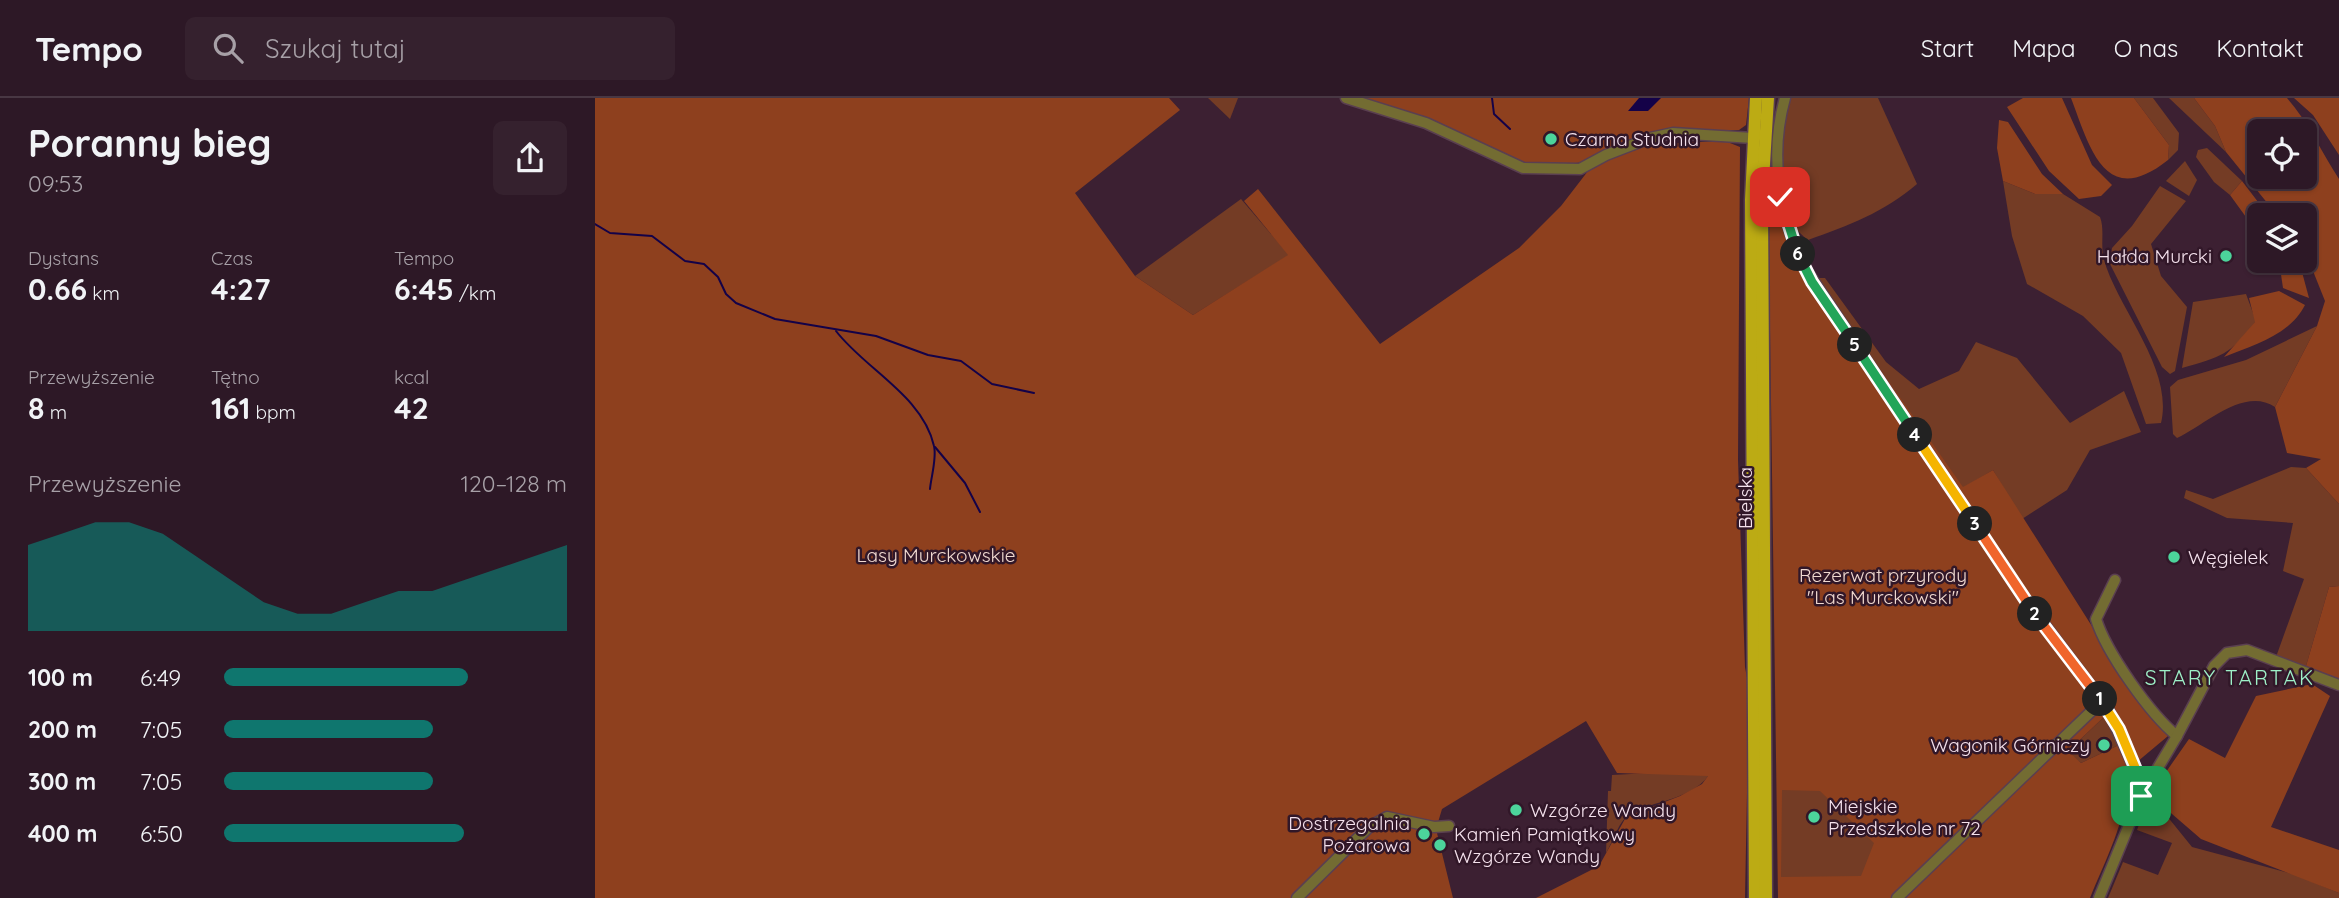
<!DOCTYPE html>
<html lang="pl">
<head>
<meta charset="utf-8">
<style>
  body { margin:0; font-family:Quicksand,sans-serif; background:#35212e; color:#f1f3f6; height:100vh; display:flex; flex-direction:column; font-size:26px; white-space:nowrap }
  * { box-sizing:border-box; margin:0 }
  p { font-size:23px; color:#a7a0a7 }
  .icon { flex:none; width:38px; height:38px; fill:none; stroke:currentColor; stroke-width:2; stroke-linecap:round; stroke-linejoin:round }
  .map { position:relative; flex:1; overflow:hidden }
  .side { display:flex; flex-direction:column; background:#2d1826; width:595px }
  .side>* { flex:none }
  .buttons { position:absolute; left:1652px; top:21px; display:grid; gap:14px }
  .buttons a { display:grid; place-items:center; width:70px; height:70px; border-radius:10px; background:#2d1826; box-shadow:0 2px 5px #0004,0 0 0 2px #483743; font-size:35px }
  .pin { position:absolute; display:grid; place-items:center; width:60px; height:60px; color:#fff; margin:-30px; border-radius:14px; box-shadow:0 4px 10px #0006 }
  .km { position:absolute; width:35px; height:35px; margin:-18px; border-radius:50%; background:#222; color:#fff; font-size:19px; line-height:35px; text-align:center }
  .round { display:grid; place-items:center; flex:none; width:74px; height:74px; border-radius:10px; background:#35212e }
  .head { display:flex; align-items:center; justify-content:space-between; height:119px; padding:0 28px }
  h1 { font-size:38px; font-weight:700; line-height:52px }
  .figures { display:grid; grid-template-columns:repeat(3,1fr); gap:10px; height:119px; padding:7px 28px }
  .figures div { display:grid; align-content:center }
  .figures b { font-size:30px; font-weight:700 }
  .figures small { font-size:19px; font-weight:400 }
  .figures p { font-size:19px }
  .chart { height:196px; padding:14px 28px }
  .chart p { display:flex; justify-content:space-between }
  .chart svg { width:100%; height:126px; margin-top:7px; fill:#0f766e; opacity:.7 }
  ul { padding:0 28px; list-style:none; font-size:23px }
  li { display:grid; grid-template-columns:112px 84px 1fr; align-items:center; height:52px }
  li i { height:18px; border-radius:9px; background:#0f766e }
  header { display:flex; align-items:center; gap:42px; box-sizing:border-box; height:98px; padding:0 35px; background:#2d1826; border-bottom:2px solid #483743 }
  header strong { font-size:33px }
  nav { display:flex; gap:38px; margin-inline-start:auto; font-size:24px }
  .search { width:490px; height:63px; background:#35212e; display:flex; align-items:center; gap:18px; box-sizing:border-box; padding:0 24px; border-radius:10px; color:#a7a0a7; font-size:26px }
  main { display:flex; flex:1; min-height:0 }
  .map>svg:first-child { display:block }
</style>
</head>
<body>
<header>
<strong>Tempo</strong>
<div class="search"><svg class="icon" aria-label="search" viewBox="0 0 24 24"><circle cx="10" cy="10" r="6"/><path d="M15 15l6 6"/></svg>Szukaj tutaj</div>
<nav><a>Start</a><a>Mapa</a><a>O nas</a><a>Kontakt</a></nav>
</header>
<main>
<section class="side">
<div class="head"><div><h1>Poranny bieg</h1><p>09:53</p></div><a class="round"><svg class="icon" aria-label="share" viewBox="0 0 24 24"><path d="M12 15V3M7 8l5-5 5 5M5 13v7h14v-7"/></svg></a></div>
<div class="figures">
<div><p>Dystans</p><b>0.66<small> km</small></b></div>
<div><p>Czas</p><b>4:27</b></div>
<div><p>Tempo</p><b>6:45<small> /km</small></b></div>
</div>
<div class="figures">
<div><p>Przewyższenie</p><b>8<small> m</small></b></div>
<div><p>Tętno</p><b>161<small> bpm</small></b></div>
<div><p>kcal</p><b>42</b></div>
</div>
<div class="chart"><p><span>Przewyższenie</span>120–128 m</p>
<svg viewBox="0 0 160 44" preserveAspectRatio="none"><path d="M0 44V14L10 10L20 6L30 6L40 10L50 18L60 26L70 34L80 38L90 38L100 34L110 30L120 30L130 26L140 22L150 18L160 14V44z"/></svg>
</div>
<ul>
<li><b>100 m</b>6:49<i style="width:71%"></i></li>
<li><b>200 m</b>7:05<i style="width:61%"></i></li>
<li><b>300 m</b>7:05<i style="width:61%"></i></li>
<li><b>400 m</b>6:50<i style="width:70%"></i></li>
</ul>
</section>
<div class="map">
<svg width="1744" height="800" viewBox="0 0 1744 800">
  <rect width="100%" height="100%" fill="#3c2032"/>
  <g fill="#743c25">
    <polygon points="613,0 643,0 635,21"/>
    <path d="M1195 0H1283L1322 86C1290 114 1252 128 1213 142 1173 113 1186 41 1195 0Z"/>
    <polygon points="1539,0 1558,0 1584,35 1583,52 1573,62 1574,47"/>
    <polygon points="1574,0 1599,0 1620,28 1631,54"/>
    <polygon points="1612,50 1647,83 1635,97 1619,84 1601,59 1603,52"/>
    <polygon points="1590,63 1602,82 1594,98 1571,83"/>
    <path d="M1408 83 1440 96H1468L1505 119C1510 132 1505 147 1509 162 1523 211 1579 271 1566 325L1551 326 1526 255 1488 218 1432 186 1417 138Z"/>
    <polygon points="1565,88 1591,103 1556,146 1566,178 1592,209 1580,273 1575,276 1567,269 1515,166 1517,150 1537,128"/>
    <polygon points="646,101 694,157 598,217 540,178"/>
    <polygon points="1221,180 1230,180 1291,264 1324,291 1364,273 1381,244 1422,260 1475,325 1529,293 1546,334 1495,352 1472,392 1427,421 1398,372 1368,390"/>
    <path d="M1651 196 1661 223C1635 257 1626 259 1587 270L1598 204Z"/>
    <path d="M1722 228 1680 309C1649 288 1610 327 1582 340L1578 336 1575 289 1583 282 1651 262Z"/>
    <polygon points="1696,369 1711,370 1744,406 1744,488 1734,489 1711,568 1681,559 1709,481 1688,473 1698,425 1632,420 1589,400 1591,392 1618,401"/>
    <polygon points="1509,619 1528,645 1486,665 1472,654"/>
    <polygon points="1257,670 1410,800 1183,800 1184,685"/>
    <path d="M1073 674 1114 677C1094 705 1047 703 1030 720 1022 729 1017 745 1011 755L1013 693H1016L1017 677Z"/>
    <polygon points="1555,697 1597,749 1701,777 1744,795 1744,800 1513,800 1528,764 1563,777 1577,745 1542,732"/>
  </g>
  <g fill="#8e401e" fill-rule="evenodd">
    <polygon points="0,0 574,0 585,12 480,95 540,178 598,217 693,157 649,103 663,91 785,246 924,150 966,108 993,73 1011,62 1058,46 1130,43 1145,49 1143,362 1150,569 1154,591 1150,800 941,800 1004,768 1031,719 1085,698 1107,686 1113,678 1022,675 991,623 847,711 841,731 858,800 0,800"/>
    <polygon points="747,0 1154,0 1151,27 1144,32 1070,33 990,64 963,67 920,64"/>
    <polygon points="1428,0 1467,0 1497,67 1517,87 1506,98 1484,101 1454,73 1412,9"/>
    <path d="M1476 0H1539L1574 47 1573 62C1510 112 1495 50 1476 0Z"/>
    <path d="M1599 0H1692C1713 24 1726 53 1744 81V406L1711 370 1726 361 1692 355 1680 309 1722 228 1730 203 1710 153V117H1682L1631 54 1620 28ZM1664 33H1710V79H1664Z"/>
    <polygon points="1699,0 1744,0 1744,57 1718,17"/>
    <polygon points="1404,22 1413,24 1447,76 1468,96 1440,96 1408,83 1402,50"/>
    <polygon points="1647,83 1673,117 1664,117 1664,137 1635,97"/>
    <path d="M1173 90 1187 94 1221 180 1368 389 1398 372 1536 590 1573 638 1542 664 1509 619 1473 653 1486 665 1526 646C1545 698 1515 751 1495 800H1183ZM1187 692 1225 693 1279 745 1266 778 1186 779Z"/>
    <polygon points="1684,163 1704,163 1714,200 1688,190"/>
    <path d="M1684 193 1710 207C1695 237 1659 247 1629 259L1660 224 1654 200Z"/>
    <polygon points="1744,488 1744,581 1711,568 1734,489"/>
    <polygon points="1717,586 1735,598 1676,729 1744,752 1744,795 1606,741 1555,697 1594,641 1630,660 1661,598"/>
  </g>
  <polygon fill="#140248" points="1044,0 1066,0 1053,13 1033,13"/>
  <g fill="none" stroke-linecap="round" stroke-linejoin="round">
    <g stroke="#140248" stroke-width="2">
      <polyline points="897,0 899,16 915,31"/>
      <polyline points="0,126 15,135 57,138 90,163 109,166 123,179 131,196 141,205 180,221 281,238 333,257 366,263 397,286 439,295"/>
      <path d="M241 233C270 271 328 298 339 348 342 360 336 379 335 391"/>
      <polyline points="340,349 370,385 385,414"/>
    </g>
    <g stroke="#5a3f50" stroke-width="13">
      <g id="minor">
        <polyline points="751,0 831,25 928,70 985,71 1011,57 1055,40 1078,35 1158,40"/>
        <path d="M1190 0C1174 57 1184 114 1208 167L1425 494 1513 611 1549 692"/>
        <path d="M1520 482 1501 521C1511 554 1555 616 1582 638"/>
        <polyline points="702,800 774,729 792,719 839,729 854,728"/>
        <polyline points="1302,800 1507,603"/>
        <polyline points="1504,800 1546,698 1582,638 1619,568 1632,555 1652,552 1744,587"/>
      </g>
    </g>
    <g stroke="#5a3f50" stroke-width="15">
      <g id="major">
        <polyline points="1160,800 1156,102 1161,0"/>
        <polyline points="1171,800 1167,99 1173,0"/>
      </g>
    </g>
    <use href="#minor" stroke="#736c32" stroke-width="10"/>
    <use href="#major" stroke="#bcab14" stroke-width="12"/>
  </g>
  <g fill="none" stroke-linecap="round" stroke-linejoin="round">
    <g stroke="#fff" stroke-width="14">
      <polyline id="split-1" points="1505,601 1524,631 1549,691 1546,698"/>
    </g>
    <g stroke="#fff" stroke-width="14">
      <polyline id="split-2" points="1440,516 1505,601"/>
    </g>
    <g stroke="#fff" stroke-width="14">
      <polyline id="split-3" points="1380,426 1440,516"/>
    </g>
    <g stroke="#fff" stroke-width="14">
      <polyline id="split-4" points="1320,337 1380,426"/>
    </g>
    <g stroke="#fff" stroke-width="14">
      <polyline id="split-5" points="1260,247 1320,337"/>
    </g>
    <g stroke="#fff" stroke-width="14">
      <polyline id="split-6" points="1203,156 1217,184 1260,247"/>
    </g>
    <g stroke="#fff" stroke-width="14">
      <polyline id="split-7" points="1185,99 1203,156"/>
    </g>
    <use href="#split-1" stroke="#f5b400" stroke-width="9"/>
    <use href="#split-2" stroke="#f0652b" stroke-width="9"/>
    <use href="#split-3" stroke="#f0652b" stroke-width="9"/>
    <use href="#split-4" stroke="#f5b400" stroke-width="9"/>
    <use href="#split-5" stroke="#22a559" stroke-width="9"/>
    <use href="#split-6" stroke="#22a559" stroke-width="9"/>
    <use href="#split-7" stroke="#22a559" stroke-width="9"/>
  </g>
  <g fill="#4cd49b" stroke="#311728" stroke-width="2.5">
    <circle cx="956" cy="41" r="7"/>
    <circle cx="1631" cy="158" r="7"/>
    <circle cx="1579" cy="459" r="7"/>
    <circle cx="1509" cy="647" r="7"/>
    <circle cx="921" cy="712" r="7"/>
    <circle cx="1219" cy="719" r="7"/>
    <circle cx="829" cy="736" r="7"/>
    <circle cx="845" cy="747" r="7"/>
  </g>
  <g text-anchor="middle" stroke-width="5" stroke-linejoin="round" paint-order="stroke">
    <g font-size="19" fill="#f5e2ed" stroke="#311728" text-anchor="start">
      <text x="970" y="48">Czarna Studnia</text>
      <text x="1617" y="165" text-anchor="end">Hałda Murcki</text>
      <text x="1593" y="466">Węgielek</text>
      <text x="1495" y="654" text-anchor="end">Wagonik Górniczy</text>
      <text x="1233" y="715">Miejskie<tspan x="1233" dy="22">Przedszkole nr 72</tspan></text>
      <text x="935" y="719">Wzgórze Wandy</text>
      <text x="815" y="732" text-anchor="end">Dostrzegalnia<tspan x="815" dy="22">Pożarowa</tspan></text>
      <text x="859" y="743">Kamień Pamiątkowy<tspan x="859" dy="22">Wzgórze Wandy</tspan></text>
    </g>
    <g font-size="19" fill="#f5e2ed" stroke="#311728">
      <text transform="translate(1150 400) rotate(-90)" y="7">Bielska</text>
    </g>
    <g font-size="19" fill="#f0d9d0" stroke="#311728">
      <text x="341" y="464">Lasy Murckowskie</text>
      <text x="1288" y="484">Rezerwat przyrody<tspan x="1288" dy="22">"Las Murckowski"</tspan></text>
    </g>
    <g font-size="21" letter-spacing="2" fill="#9ef1c8" stroke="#311728">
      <text x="1635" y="587">STARY TARTAK</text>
    </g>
  </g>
</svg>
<div class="buttons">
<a><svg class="icon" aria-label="locate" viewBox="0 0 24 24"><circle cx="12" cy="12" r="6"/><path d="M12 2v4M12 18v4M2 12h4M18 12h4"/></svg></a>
<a><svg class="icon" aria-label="layers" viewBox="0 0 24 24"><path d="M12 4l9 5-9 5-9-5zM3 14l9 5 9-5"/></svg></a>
</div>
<div class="pin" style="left:1546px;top:698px;background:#1e9e55"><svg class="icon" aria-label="arrive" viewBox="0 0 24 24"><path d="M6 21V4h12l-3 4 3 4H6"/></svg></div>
<div class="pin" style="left:1185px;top:99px;background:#d93025"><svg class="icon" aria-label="check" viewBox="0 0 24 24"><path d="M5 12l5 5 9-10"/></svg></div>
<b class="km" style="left:1505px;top:601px">1</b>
<b class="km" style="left:1440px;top:516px">2</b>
<b class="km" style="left:1380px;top:426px">3</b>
<b class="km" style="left:1320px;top:337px">4</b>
<b class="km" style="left:1260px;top:247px">5</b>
<b class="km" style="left:1203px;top:156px">6</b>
</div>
</main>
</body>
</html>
